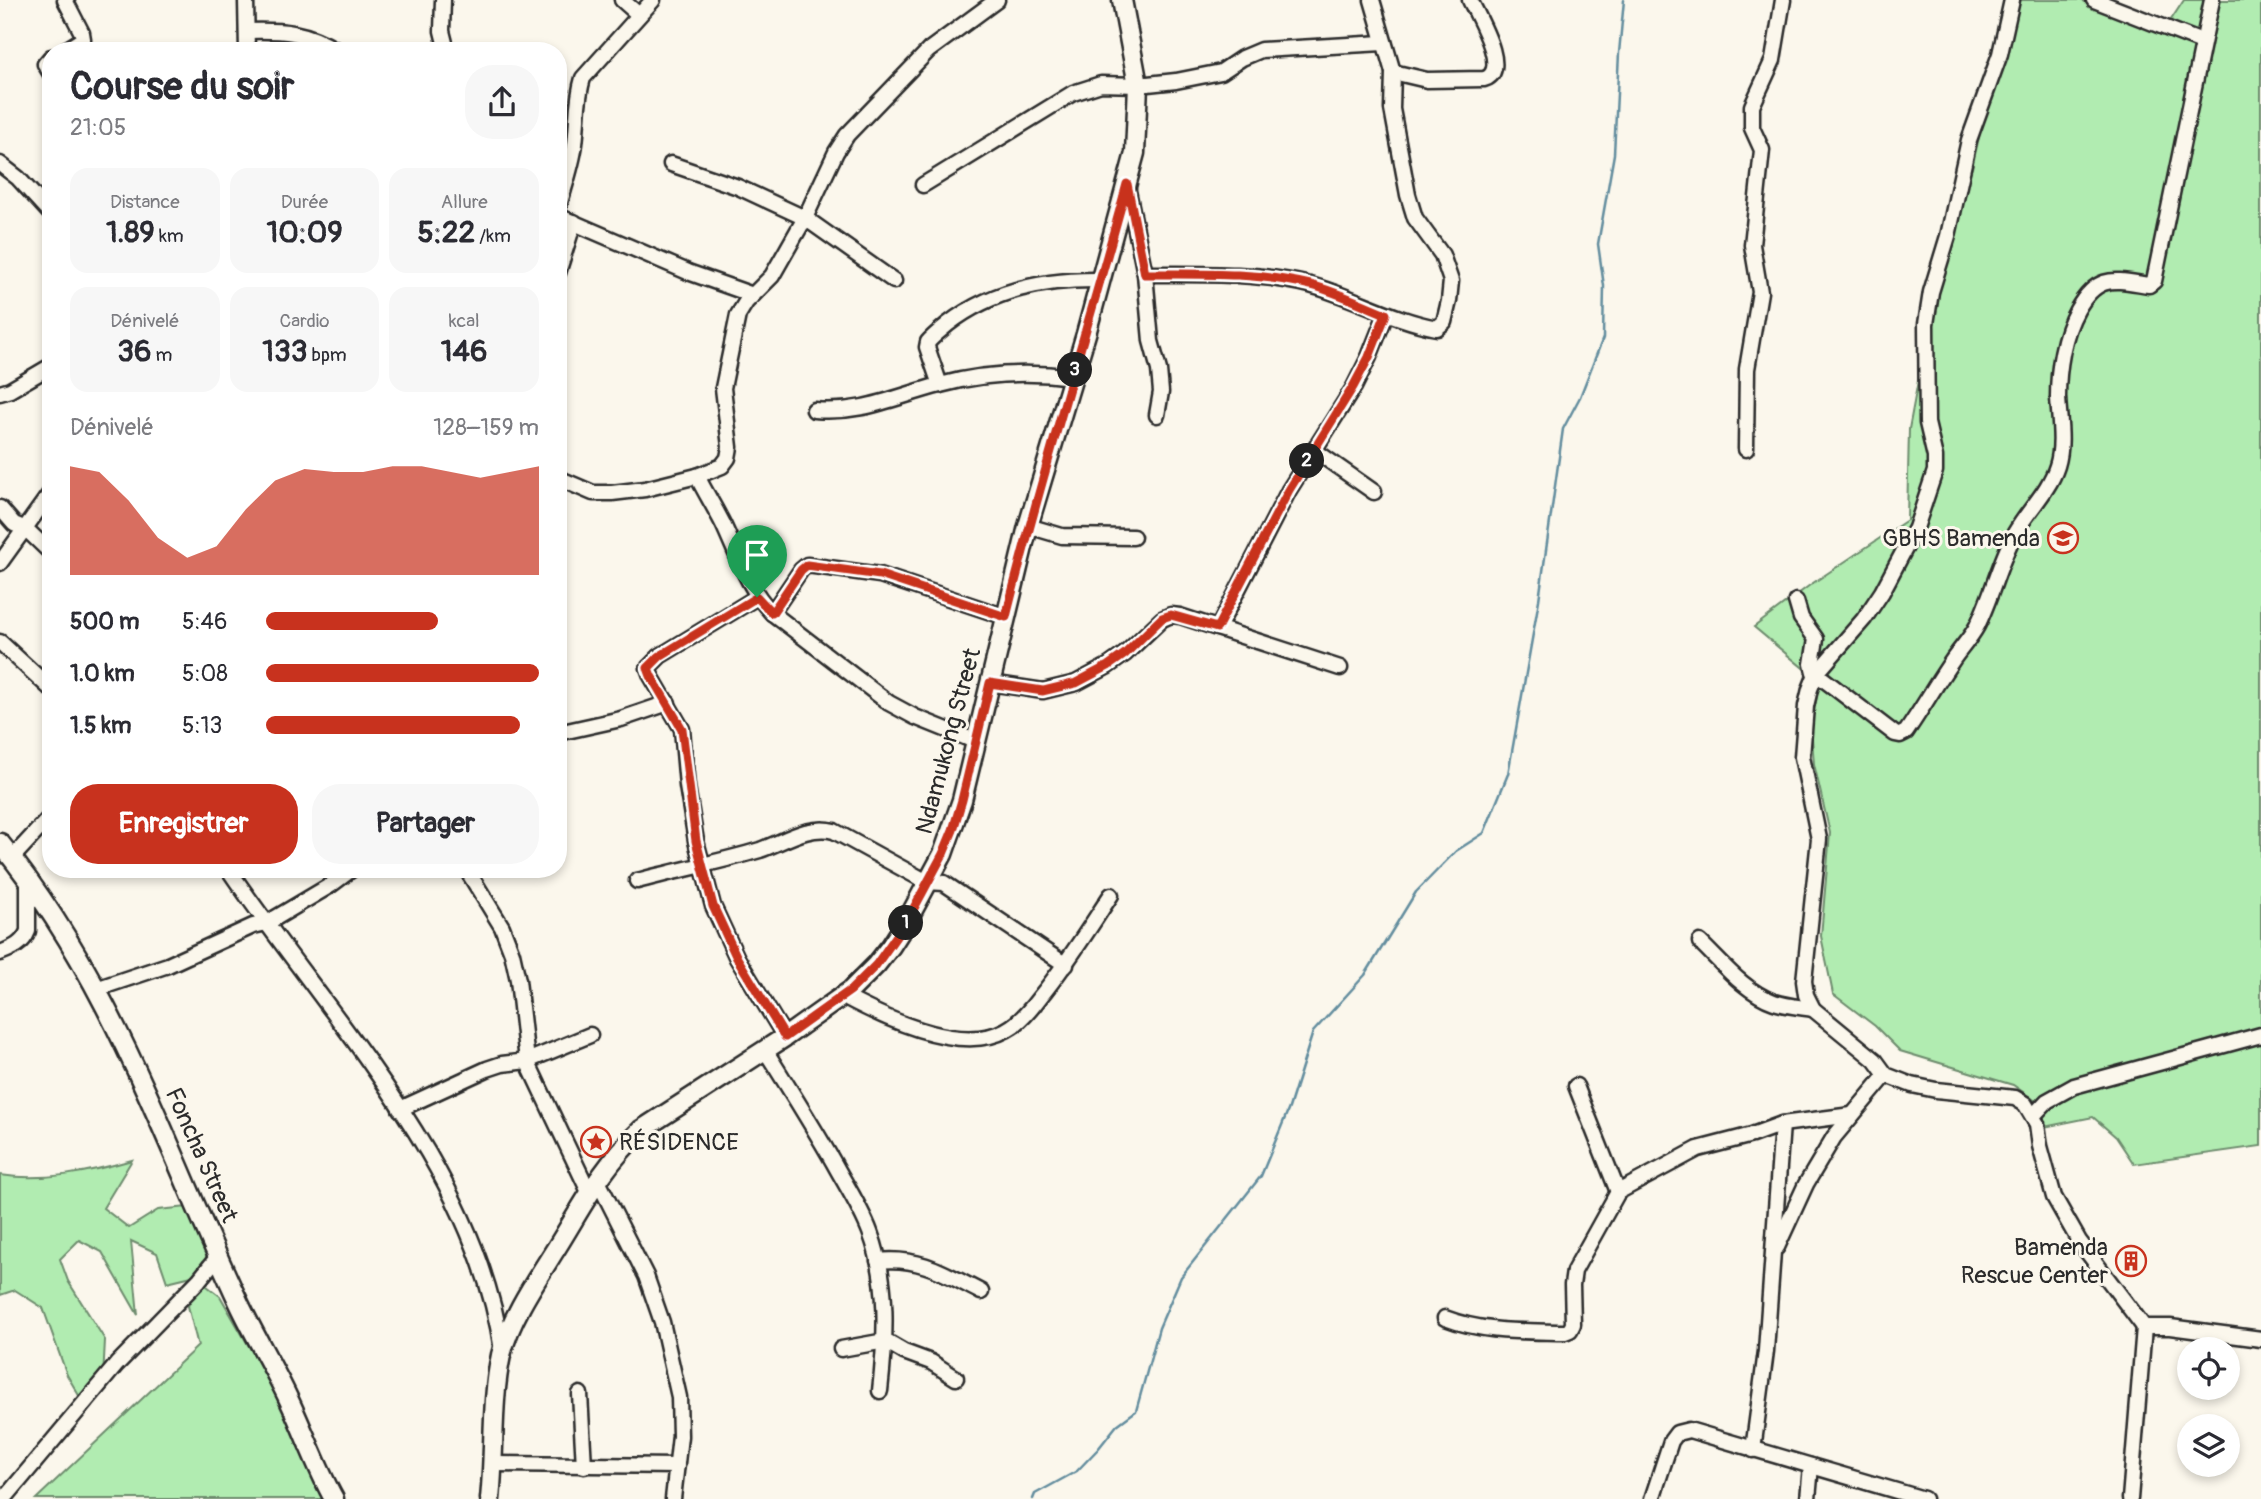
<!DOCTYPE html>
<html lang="fr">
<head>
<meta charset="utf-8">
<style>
  body { margin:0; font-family:Pangolin,sans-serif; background:#f7f7f7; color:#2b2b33; height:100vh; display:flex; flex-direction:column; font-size:26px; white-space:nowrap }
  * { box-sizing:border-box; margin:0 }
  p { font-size:23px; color:#7c7c81 }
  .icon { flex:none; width:38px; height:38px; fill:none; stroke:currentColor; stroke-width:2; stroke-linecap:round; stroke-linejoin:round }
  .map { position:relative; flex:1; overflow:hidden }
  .panel { position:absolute; left:42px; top:42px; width:525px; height:836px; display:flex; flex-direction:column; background:#fff; border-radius:28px; box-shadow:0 4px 10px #0003 }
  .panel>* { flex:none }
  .buttons { position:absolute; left:2177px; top:1337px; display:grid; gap:14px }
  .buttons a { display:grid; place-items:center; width:63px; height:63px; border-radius:50%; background:#fff; box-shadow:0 4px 10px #0003; font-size:35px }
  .pin { position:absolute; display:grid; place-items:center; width:60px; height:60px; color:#fff; margin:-72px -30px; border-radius:50% 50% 50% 0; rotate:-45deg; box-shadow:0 0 7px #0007 }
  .pin .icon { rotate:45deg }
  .km { position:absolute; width:35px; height:35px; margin:-18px; border-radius:50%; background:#222; color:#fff; font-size:19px; line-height:35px; text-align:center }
  .round { display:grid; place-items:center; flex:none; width:74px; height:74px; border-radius:28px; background:#f7f7f7 }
  .summary { display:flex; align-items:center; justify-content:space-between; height:119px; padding:0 28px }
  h1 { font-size:38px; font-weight:700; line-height:52px }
  .stats { display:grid; grid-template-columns:repeat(3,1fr); gap:10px; height:119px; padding:7px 28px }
  .stats div { display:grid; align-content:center; border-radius:18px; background:#f7f7f7; text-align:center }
  .stats b { font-size:30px; font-weight:700 }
  .stats small { font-size:19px; font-weight:400 }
  .stats p { font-size:19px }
  .chart { height:196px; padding:14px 28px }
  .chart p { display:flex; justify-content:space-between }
  .chart svg { width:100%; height:126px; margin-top:7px; fill:#c8321e; opacity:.7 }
  .action { display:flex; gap:14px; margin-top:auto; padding:14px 28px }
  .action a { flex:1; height:80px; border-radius:28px; background:#c8321e; color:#fff; font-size:28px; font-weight:700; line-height:80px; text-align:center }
  .action a+a { background:#f7f7f7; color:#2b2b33 }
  ul { padding:0 28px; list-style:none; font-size:23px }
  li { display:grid; grid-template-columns:112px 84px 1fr; align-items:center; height:52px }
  li i { height:18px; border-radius:9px; background:#c8321e }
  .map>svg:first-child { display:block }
</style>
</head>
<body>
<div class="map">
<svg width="2261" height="1499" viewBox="0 0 2261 1499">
  <rect width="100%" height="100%" fill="#fbf7ec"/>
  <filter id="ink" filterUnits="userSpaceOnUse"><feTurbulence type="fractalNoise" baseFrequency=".0143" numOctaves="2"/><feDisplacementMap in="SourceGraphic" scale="14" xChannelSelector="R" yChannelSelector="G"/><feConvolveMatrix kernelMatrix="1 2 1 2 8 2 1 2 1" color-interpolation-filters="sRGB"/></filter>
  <g filter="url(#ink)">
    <g fill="#b1ecb1" stroke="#6e8c6e" stroke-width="2">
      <polygon points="2010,0 2081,0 2161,35 2184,0 2261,0 2261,1146 2134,1164 2116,1137 2093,1117 2044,1127 2044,1107 2013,1085 1900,1051 1875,1026 1833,994 1821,936 1830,833 1814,764 1811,726 1820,682 1754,627 1810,585 1907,520 1909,429 1944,241 1972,168"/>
      <path d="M132 1160 103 1208 129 1228 158 1210 198 1206 219 1255 204 1273 167 1282 157 1253 131 1241 138 1315 102 1252 79 1240 60 1259 68 1281 105 1340 103 1379 81 1399 67 1375 43 1308 15 1290 0 1295V1175C44 1182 90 1172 132 1160Z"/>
      <polygon points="199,1280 220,1296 320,1470 334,1499 36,1499 198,1346 188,1306"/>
    </g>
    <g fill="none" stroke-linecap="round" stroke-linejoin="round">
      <polyline stroke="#638d9e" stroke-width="2.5" points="1033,1499 1035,1494 1077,1471 1098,1449 1117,1425 1136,1411 1159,1328 1181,1277 1261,1176 1289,1108 1313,1032 1365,975 1416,892 1456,851 1484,833 1508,774 1539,600 1563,429 1580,397 1603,338 1604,286 1598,244 1614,154 1619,53 1624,0"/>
      <g stroke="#2b2b2b" stroke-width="19">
        <g id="minor">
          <polyline points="246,0 247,51"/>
          <polyline points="443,0 442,31 447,51"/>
          <polyline points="622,0 639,15"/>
          <polyline points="2012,0 2000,54 1969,140 1948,236 1931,292 1926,324 1927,423 1935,457 1935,471 1916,528 1882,592 1864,619 1816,674 1810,689 1806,706 1802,757 1819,839 1804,981 1806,995 1813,1009 1875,1060 1886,1075 1912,1085 1936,1090 2015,1098 2025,1104 2037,1124 2040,1146 2054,1197 2079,1241 2144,1327"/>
          <polyline points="2094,0 2202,42"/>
          <path d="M247 31C284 30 305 31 338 51"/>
          <polyline points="64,51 83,39 82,33 65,0"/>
          <polyline points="51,57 45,64 51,74"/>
          <path d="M1393 72 1427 80 1484 79C1511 72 1478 17 1470 0"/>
          <polyline points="0,164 18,178 51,214"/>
          <polyline points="671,164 738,187 805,218 894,281"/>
          <polyline points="923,185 1073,93 1101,84 1138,85 1176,81 1221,72 1242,58 1261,50 1383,43"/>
          <polyline points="1127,186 1145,274 1151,341 1159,370 1161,392 1157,415"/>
          <path d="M558 209C564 188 572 166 575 144 578 121 576 101 583 78L653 0"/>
          <polyline points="558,216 688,272 753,295"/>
          <polyline points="558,273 574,222"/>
          <path d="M1145 274C1199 274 1257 272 1310 285 1354 297 1393 320 1437 328L1444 322 1449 301 1451 281 1442 255 1415 218 1408 195 1392 109 1393 72 1372 0"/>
          <path d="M940 385 927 347 928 342C934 335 941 330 948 324 993 289 1046 279 1101 280"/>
          <polyline points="0,393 10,390 51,366"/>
          <path d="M814 410C862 414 894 397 940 385 984 373 1027 371 1073 377"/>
          <polyline points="1746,449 1747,369 1760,292 1752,245 1762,150 1752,128 1752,106 1773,60 1783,0"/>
          <polyline points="1314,450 1374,492"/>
          <path d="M697 476C705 492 715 508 723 524 738 556 747 587 772 613L889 703 915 717 977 742"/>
          <polyline points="558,478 593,493 612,493 645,489 697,476 722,466 728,458 730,447 723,388 738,315 746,302 772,276 805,218 836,152 847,135 929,50 997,0"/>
          <polyline points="0,508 14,524 26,529 51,553"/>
          <polyline points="1028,526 1062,536 1133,537"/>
          <polyline points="0,563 51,492"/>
          <polyline points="757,597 660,656 648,668 651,676 682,729 687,786 696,841 713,906 737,958 785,1037"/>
          <path d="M1796 601 1801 618 1816 639 1812 664 1814 672 1895 734 1900 735 1906 732C1922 709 1936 684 1952 661 1960 649 1970 639 1977 626 1992 596 1999 563 2015 533 2028 510 2049 491 2057 466 2064 444 2059 419 2058 397 2058 369 2063 335 2077 310 2098 273 2114 280 2149 285L2154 281 2212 0"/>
          <polyline points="772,613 801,570 807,565 880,575 1006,617"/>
          <polyline points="1218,628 1289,490 1354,387 1369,357 1386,314"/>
          <polyline points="0,642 51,689"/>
          <polyline points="990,683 1043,691 1076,683 1108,666 1125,654 1162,619 1171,615 1180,616 1340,668"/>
          <polyline points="558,733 621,719 668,703"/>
          <polyline points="12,858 51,816"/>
          <path d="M229 870C328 1016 476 1168 502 1350"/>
          <polyline points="467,870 502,927 512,953 518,980 527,1061 589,1192"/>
          <path d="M637 881C678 870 720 862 760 850 783 842 809 824 834 831L927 882 944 883 1066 965"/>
          <path d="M1700 942C1722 963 1745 992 1774 1002 1786 1006 1800 1007 1813 1009"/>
          <path d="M0 953C13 948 23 944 28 931V879"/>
          <polyline points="96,989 168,965 253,926 267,923 331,885 351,870"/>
          <path d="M843 996C884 1018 961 1055 1006 1030 1020 1023 1031 1009 1040 997 1067 964 1088 930 1111 895"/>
          <path d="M765 1050C789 1088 813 1126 835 1165 847 1187 861 1208 870 1232 889 1282 886 1338 880 1391"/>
          <polyline points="1576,1086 1618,1192"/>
          <polyline points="400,1109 487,1069 502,1064 527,1061 590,1035"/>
          <polyline points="2033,1116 2047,1101 2074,1086 2261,1035"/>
          <polyline points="597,1179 646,1276 662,1322 679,1397 680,1436 673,1499"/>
          <polyline points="1777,1247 1806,1184 1834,1137 1886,1075"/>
          <path d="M878 1261C919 1256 946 1274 981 1292"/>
          <path d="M1445 1318C1484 1333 1524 1331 1565 1332L1570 1330 1573 1324 1572 1285 1574 1271 1618 1192 1698 1149 1752 1135 1782 1124 1852 1115"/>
          <polyline points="2144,1327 2170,1327 2261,1339"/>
          <polyline points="841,1349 885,1341 904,1352 931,1362 956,1378"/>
          <polyline points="580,1394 584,1466"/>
          <polyline points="1753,1450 1766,1351 1782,1124"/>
          <polyline points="494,1464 677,1466"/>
          <polyline points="4,1499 117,1364 199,1280 219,1255"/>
          <polyline points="1652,1499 1671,1441 1677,1433 1689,1430 1924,1499"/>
          <polyline points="1808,1499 1811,1466"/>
          <polyline points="2130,1499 2144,1327"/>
        </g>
      </g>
      <g stroke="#2b2b2b" stroke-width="23">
        <g id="major">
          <path d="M0 843C113 981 165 1145 239 1303 254 1335 273 1366 288 1398 304 1431 316 1467 334 1499"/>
          <path d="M490 1499C495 1451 491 1402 501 1355 510 1318 537 1279 557 1247 585 1202 601 1168 641 1130L785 1037 851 990 876 965 891 946 907 921 943 854 962 800 1028 526 1086 334 1135 153 1138 85 1122 0"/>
        </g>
      </g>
      <use href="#minor" stroke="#fbf7ec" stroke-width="14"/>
      <use href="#major" stroke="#fbf7ec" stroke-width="18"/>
    </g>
  </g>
  <g fill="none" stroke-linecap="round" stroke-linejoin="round" filter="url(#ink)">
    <g stroke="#fff" stroke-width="14">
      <path id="route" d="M1127 184 1145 274C1199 274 1257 272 1311 285 1337 292 1361 304 1386 314L1369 357 1353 387 1289 490 1217 628 1171 615 1162 618 1125 654 1108 666 1076 683 1043 691 990 683 962 800 953 830 943 854 907 921 876 965 851 990 785 1037 737 958 713 906 696 841 682 729 651 676 648 668 660 656 757 597 772 613 801 570 807 565 880 575 1006 617C1042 472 1088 329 1127 184Z"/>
    </g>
    <use href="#route" stroke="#c8321e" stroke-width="9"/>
  </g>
  <defs>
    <g id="school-ring" transform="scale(1.575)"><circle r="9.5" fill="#fbf7ec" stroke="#c8321e" stroke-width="1.5"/><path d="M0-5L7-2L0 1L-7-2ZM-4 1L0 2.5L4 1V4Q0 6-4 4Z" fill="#c8321e"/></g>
    <g id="sight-ring" transform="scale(1.575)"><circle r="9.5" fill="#fbf7ec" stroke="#c8321e" stroke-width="1.5"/><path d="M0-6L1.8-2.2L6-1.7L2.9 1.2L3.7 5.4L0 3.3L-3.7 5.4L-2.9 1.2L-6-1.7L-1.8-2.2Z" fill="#c8321e"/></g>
    <g id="building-ring" transform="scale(1.575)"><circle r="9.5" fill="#fbf7ec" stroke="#c8321e" stroke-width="1.5"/><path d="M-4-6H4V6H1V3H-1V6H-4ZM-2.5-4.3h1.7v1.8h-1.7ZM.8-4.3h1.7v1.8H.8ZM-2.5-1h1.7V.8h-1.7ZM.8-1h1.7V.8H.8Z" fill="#c8321e"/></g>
  </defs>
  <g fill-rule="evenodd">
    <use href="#school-ring" x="2063" y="538"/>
    <use href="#sight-ring" x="596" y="1142"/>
    <use href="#building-ring" x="2131" y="1261"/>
  </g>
  <g text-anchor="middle" stroke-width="6" stroke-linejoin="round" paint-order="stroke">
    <g font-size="24" fill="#2b2b2b" stroke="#fbf7ec" text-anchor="end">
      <text x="2040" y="546">GBHS Bamenda</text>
      <text x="619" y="1150" text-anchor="start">RÉSIDENCE</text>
      <text x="2108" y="1255">Bamenda<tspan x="2108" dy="28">Rescue Center</tspan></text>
    </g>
    <g font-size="24" fill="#2b2b2b" stroke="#fbf7ec">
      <text transform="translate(948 741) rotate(-75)" y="8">Ndamukong Street</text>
      <text transform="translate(202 1155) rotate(66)" y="8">Foncha Street</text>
    </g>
  </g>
</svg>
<div class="buttons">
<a><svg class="icon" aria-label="locate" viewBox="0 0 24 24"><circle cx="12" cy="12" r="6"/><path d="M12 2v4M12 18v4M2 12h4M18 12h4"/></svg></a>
<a><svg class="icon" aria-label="layers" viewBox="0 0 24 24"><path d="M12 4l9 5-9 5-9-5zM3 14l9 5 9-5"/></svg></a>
</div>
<div class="pin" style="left:757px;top:597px;background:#1e9e55"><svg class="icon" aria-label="arrive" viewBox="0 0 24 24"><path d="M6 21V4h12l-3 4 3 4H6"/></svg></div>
<b class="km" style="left:906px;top:923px">1</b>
<b class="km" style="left:1307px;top:461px">2</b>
<b class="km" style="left:1075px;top:370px">3</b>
<section class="panel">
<div class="summary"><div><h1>Course du soir</h1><p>21:05</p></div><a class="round"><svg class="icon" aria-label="share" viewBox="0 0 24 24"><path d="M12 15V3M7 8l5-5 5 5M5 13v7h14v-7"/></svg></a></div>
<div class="stats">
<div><p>Distance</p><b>1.89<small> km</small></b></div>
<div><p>Durée</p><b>10:09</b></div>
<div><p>Allure</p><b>5:22<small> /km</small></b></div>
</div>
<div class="stats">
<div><p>Dénivelé</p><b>36<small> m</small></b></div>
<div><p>Cardio</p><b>133<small> bpm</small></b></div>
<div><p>kcal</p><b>146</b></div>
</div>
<div class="chart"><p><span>Dénivelé</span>128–159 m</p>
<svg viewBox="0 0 160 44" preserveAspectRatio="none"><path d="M0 44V6L10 8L20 18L30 31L40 38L50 34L60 21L70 11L80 7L90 8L100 8L110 6L120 6L130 8L140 10L150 8L160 6V44z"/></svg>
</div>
<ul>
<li><b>500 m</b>5:46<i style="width:63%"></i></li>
<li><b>1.0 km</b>5:08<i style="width:100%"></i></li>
<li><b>1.5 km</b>5:13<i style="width:93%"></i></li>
</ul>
<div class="action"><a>Enregistrer</a><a>Partager</a></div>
</section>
</div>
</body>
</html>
